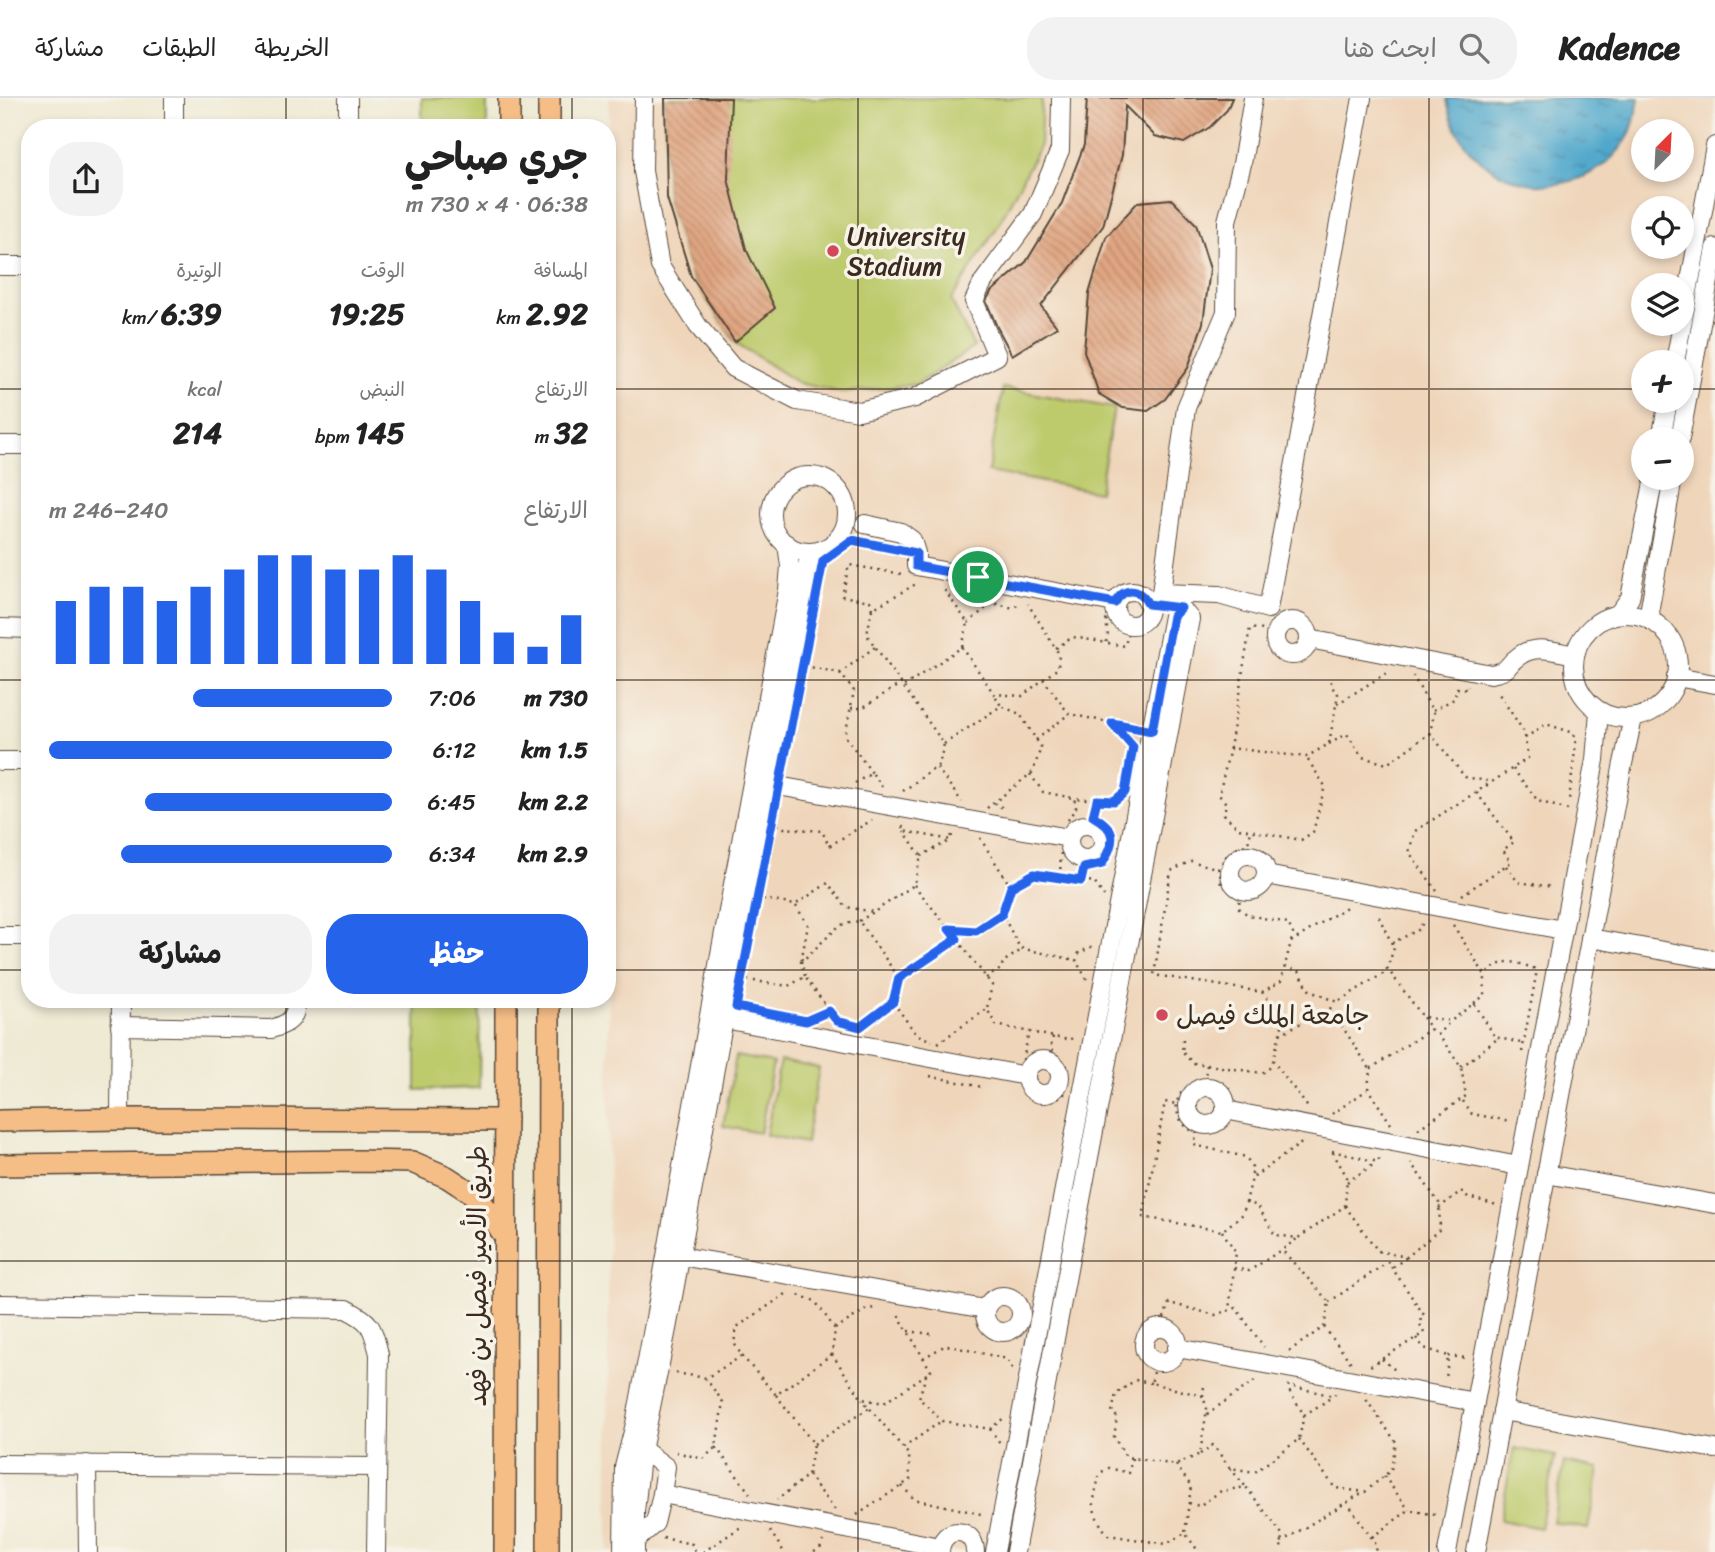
<!DOCTYPE html>
<html lang="ar">
<head>
<meta charset="utf-8">
<style>
  body { margin:0; font-family:Sriracha,"Playpen Sans Arabic",sans-serif; background:#f2f2f2; color:#222; direction:rtl; height:100vh; display:flex; flex-direction:column; font-size:26px; white-space:nowrap }
  * { box-sizing:border-box; margin:0 }
  p { font-size:23px; color:#767676 }
  .icon { flex:none; width:38px; height:38px; fill:none; stroke:currentColor; stroke-width:2; stroke-linecap:round; stroke-linejoin:round }
  .map { position:relative; flex:1; overflow:hidden; direction:ltr }
  .details { position:absolute; left:21px; top:21px; width:595px; height:889px; display:flex; flex-direction:column; background:#fff; border-radius:28px; box-shadow:0 4px 10px #0003; direction:rtl }
  .details>* { flex:none }
  .needle { width:46px; rotate:24deg }
  .fabs { position:absolute; left:1631px; top:21px; display:grid; gap:14px }
  .fabs a { display:grid; place-items:center; width:63px; height:63px; border-radius:50%; background:#fff; box-shadow:0 4px 10px #0003; font-size:35px }
  .pin { position:absolute; display:grid; place-items:center; width:60px; height:60px; color:#fff; margin:-30px; border:4px solid #fff; border-radius:50%; box-shadow:0 2px 7px #0007 }
  .round { display:grid; place-items:center; flex:none; width:74px; height:74px; border-radius:28px; background:#f2f2f2 }
  .overview { display:flex; align-items:center; justify-content:space-between; height:119px; padding:0 28px }
  h1 { font-size:38px; font-weight:700; line-height:52px }
  .metrics { display:grid; grid-template-columns:repeat(3,1fr); gap:10px; height:119px; padding:7px 28px }
  .metrics div { display:grid; align-content:center }
  .metrics b { font-size:30px; font-weight:700 }
  .metrics small { font-size:19px; font-weight:400 }
  .metrics p { font-size:19px }
  .chart { height:196px; padding:14px 28px }
  .chart p { display:flex; justify-content:space-between }
  .chart svg { width:100%; height:126px; margin-top:7px; stroke:#2563eb; stroke-width:6 }
  .button { display:flex; gap:14px; margin-top:auto; padding:14px 28px }
  .button a { flex:1; height:80px; border-radius:28px; background:#2563eb; color:#fff; font-size:28px; font-weight:700; line-height:80px; text-align:center }
  .button a+a { background:#f2f2f2; color:#222 }
  ul { padding:0 28px; list-style:none; font-size:23px }
  li { display:grid; grid-template-columns:112px 84px 1fr; align-items:center; height:52px }
  li i { height:18px; border-radius:9px; background:#2563eb }
  header { display:flex; align-items:center; gap:42px; box-sizing:border-box; height:98px; padding:0 35px; background:#fff; border-bottom:2px solid #e0e0e0 }
  header strong { font-size:33px }
  nav { display:flex; gap:38px; margin-inline-start:auto; font-size:24px }
  .search { width:490px; height:63px; background:#f2f2f2; display:flex; align-items:center; gap:18px; box-sizing:border-box; padding:0 24px; border-radius:28px; color:#767676; font-size:26px }
  .map>svg:first-child { display:block }
</style>
</head>
<body>
<header>
<strong>Kadence</strong>
<div class="search"><svg class="icon" aria-label="search" viewBox="0 0 24 24"><circle cx="10" cy="10" r="6"/><path d="M15 15l6 6"/></svg>ابحث هنا</div>
<nav><a>الخريطة</a><a>الطبقات</a><a>مشاركة</a></nav>
</header>
<div class="map">
<svg width="1715" height="1454" viewBox="0 0 1715 1454">
  <defs>
    <pattern id="water-ripples" width="26" height="14" patternUnits="userSpaceOnUse" patternTransform="scale(1.75)"><rect width="26" height="14" fill="#4fa7cc"/><path d="M2 4q2-2 4 0t4 0M15 11q2-2 4 0t4 0" fill="none" stroke="#4388a5"/></pattern>
    <pattern id="building-back-hatch" width="6" height="6" patternUnits="userSpaceOnUse" patternTransform="scale(1.75)"><rect width="6" height="6" fill="#e1a682"/><path d="M-1 5l2 2M0 0l6 6M5-1l2 2" fill="none" stroke="#b8876a"/></pattern>
  </defs>
  <rect width="100%" height="100%" fill="#f7f3e8"/>
  <filter id="ink" filterUnits="userSpaceOnUse"><feTurbulence type="fractalNoise" baseFrequency=".0143" numOctaves="2"/><feDisplacementMap in="SourceGraphic" scale="14" xChannelSelector="R" yChannelSelector="G"/><feConvolveMatrix kernelMatrix="1 2 1 2 8 2 1 2 1" color-interpolation-filters="sRGB"/></filter>
  <filter id="wash" filterUnits="userSpaceOnUse"><feTurbulence type="fractalNoise" baseFrequency=".00686" numOctaves="4" result="noise"/><feDisplacementMap in="SourceGraphic" scale="28" xChannelSelector="R" yChannelSelector="G"/><feGaussianBlur stdDeviation="1.57" result="paint"/><feColorMatrix in="noise" values="0 0 0 0 0 0 0 0 0 0 0 0 0 0 0 0 0 1.4 0 .05"/><feComposite in="paint" operator="in"/></filter>
  <g filter="url(#wash)">
    <rect width="100%" height="100%" fill="#efead4"/>
    <path fill="#efd6bb" fill-rule="evenodd" d="M609 0H1715V1454H608ZM1643 33H1682V72H1643ZM1643 110H1682V149H1643ZM1643 187H1682V226H1643ZM1643 264H1682V303H1643ZM1643 341H1682V380H1643Z"/>
    <g fill="#becb6d" stroke="#7c7a46" stroke-width="2">
      <rect x="422" y="0" width="65" height="30"/>
      <polygon points="665,0 1042,0 1040,47 998,128 951,202 974,249 917,286 843,295 798,285 735,244 691,178 667,100"/>
      <polygon points="1003,290 1114,310 1099,394 988,374"/>
      <polygon points="416,901 480,901 479,990 416,992"/>
      <polygon points="736,958 773,965 760,1035 723,1028"/>
      <polygon points="780,963 819,970 806,1045 766,1037"/>
      <polygon points="1514,1350 1555,1358 1540,1430 1500,1422"/>
      <polygon points="1564,1364 1599,1371 1588,1431 1553,1424"/>
    </g>
    <path fill="url(#water-ripples)" stroke="#456875" stroke-width="2" d="M1447 0H1639C1637 14 1634 28 1627 41 1592 97 1514 102 1471 53 1458 38 1449 19 1447 0Z"/>
    <g id="blocks">
      <g fill="url(#building-back-hatch)">
        <polygon points="665,0 731,0 728,81 746,151 775,210 735,244 691,178 667,100"/>
        <polygon points="1087,0 1232,0 1227,12 1210,29 1184,45 1155,38 1125,8 1122,57 1103,128 1041,208 1057,229 1012,257 997,229 986,203 991,194 1026,164 1062,105 1084,47"/>
        <polygon points="1171,101 1196,126 1210,171 1203,225 1188,270 1165,301 1148,313 1123,310 1099,296 1084,253 1089,196 1106,139 1138,104"/>
      </g>
    </g>
  </g>
  <g filter="url(#ink)">
    <use href="#blocks" fill-opacity="0" stroke="#564739" stroke-width="2"/>
    <g fill="none" stroke-linecap="round" stroke-linejoin="round">
      <g stroke="#564739" stroke-width="20">
        <g id="minor">
          <polyline points="348,0 348,30"/>
          <polyline points="644,0 643,73 660,168 698,228 733,270 797,303 859,313 915,300 997,258 974,203 983,184 1033,116 1060,52 1061,0"/>
          <polyline points="1253,0 1242,66 1227,123 1226,214 1186,310 1161,495 1219,497 1268,511 1362,0"/>
          <polyline points="174,30 174,0"/>
          <polyline points="0,168 30,168"/>
          <polyline points="1675,264 1715,48"/>
          <polyline points="1661,341 1668,303"/>
          <polyline points="1680,341 1715,150"/>
          <polyline points="0,347 30,347"/>
          <circle cx="809" cy="416" r="38"/>
          <polyline points="865,426 901,434 912,442 916,455 916,468 1115,505"/>
          <circle cx="1132" cy="510" r="17"/>
          <circle cx="1626" cy="568" r="52"/>
          <polyline points="1618,516 1630,500 1654,380"/>
          <polyline points="1651,523 1650,509 1673,380"/>
          <circle cx="1292" cy="540" r="17"/>
          <polyline points="0,530 30,531"/>
          <path d="M1309 541 1491 576C1513 572 1504 568 1519 558 1536 545 1556 554 1575 557"/>
          <polyline points="1676,579 1715,586"/>
          <polyline points="0,663 30,663"/>
          <polyline points="767,686 1069,740"/>
          <circle cx="1086" cy="744" r="17"/>
          <circle cx="1248" cy="775" r="18"/>
          <polyline points="1266,777 1563,832"/>
          <polyline points="0,838 30,838"/>
          <polyline points="1590,840 1715,862"/>
          <polyline points="724,921 1026,978"/>
          <path d="M120 928 271 931C289 926 296 921 297 901"/>
          <circle cx="1043" cy="979" r="17"/>
          <circle cx="1207" cy="1008" r="19"/>
          <polyline points="1225,1012 1519,1068"/>
          <polyline points="120,1021 121,901"/>
          <polyline points="1546,1076 1715,1106"/>
          <polyline points="680,1158 985,1211"/>
          <circle cx="1003" cy="1216" r="18"/>
          <path d="M0 1206 346 1211C372 1224 372 1228 379 1256L376 1454"/>
          <circle cx="1161" cy="1247" r="17"/>
          <polyline points="1177,1250 1475,1304"/>
          <polyline points="1502,1313 1715,1351"/>
          <polyline points="0,1366 377,1369"/>
          <polyline points="87,1366 88,1454"/>
          <polyline points="662,1396 940,1449"/>
          <polyline points="635,1443 655,1425 662,1396 666,1369 642,1351"/>
          <polyline points="623,1454 624,1369 635,1326 655,1220 720,856 788,492 790,468 787,446"/>
          <polyline points="635,1454 635,1414 641,1358 667,1231 810,454"/>
          <path d="M940 1454C941 1427 975 1428 975 1454"/>
          <polyline points="995,1454 1173,518 1181,510 1190,521 1015,1454"/>
          <polyline points="1447,1454 1595,662 1599,613"/>
          <polyline points="1476,1454 1622,670 1633,620"/>
        </g>
      </g>
      <g stroke="#564739" stroke-width="24">
        <g id="major">
          <polyline points="509,30 509,0"/>
          <polyline points="549,30 549,0"/>
          <polyline points="0,1023 120,1021 506,1022"/>
          <polyline points="0,1067 359,1063 412,1064 447,1079 479,1100 506,1140"/>
          <polyline points="505,1454 506,901"/>
          <polyline points="548,1454 549,901"/>
        </g>
      </g>
      <g stroke="#564739" stroke-width="2.5" stroke-dasharray="2 5" stroke-linecap="butt">
        <polyline points="825,462 852,442 888,450"/>
        <polyline points="872,511 870,503 842,498 849,467 902,476"/>
        <polyline points="968,525 992,505 1014,510 1020,504"/>
        <polyline points="1276,534 1250,530 1230,650 1306,659 1329,646 1338,596 1332,589 1330,580"/>
        <polyline points="1106,544 1108,538 1106,521"/>
        <polyline points="962,549 994,596 1022,598 1058,570 1059,556 1028,506"/>
        <polyline points="1056,550 1073,539 1125,548 1128,534 1149,529 1154,524"/>
        <polyline points="805,568 840,575 875,549"/>
        <polyline points="840,575 854,593 845,638 872,675"/>
        <polyline points="1043,581 1069,616 1137,630"/>
        <polyline points="904,588 962,549 968,525 943,490"/>
        <polyline points="1337,606 1388,574"/>
        <polyline points="851,610 862,610 902,585"/>
        <polyline points="1433,612 1454,601 1457,590 1468,591 1468,588"/>
        <polyline points="1112,625 1131,647"/>
        <polyline points="1430,635 1465,679 1492,684 1528,660 1524,634 1497,593"/>
        <polyline points="1525,640 1546,626 1574,635 1576,644 1569,702"/>
        <polyline points="1036,642 1069,616"/>
        <polyline points="944,646 1001,608 995,597"/>
        <polyline points="1329,646 1347,636 1362,659 1387,666 1430,635 1434,615 1413,578"/>
        <polyline points="1230,650 1219,697 1226,705 1224,716 1238,730 1301,742 1313,734 1325,688 1306,659"/>
        <polyline points="937,670 962,704"/>
        <polyline points="1513,671 1538,703 1568,712"/>
        <polyline points="1030,676 1043,694 1073,700"/>
        <polyline points="855,685 872,675 884,691"/>
        <polyline points="903,693 939,667 944,646 867,537 872,511 916,486"/>
        <polyline points="994,705 1003,710"/>
        <polyline points="987,710 1033,674 1041,649 1020,616 1001,608"/>
        <polyline points="1068,722 1076,709 1074,700 1114,703 1122,696"/>
        <polyline points="777,727 784,730 822,733 829,748 872,722"/>
        <polyline points="903,728 904,733 951,742 952,736"/>
        <polyline points="980,740 1011,789 1034,776 1094,784 1104,798"/>
        <polyline points="921,758 951,742"/>
        <polyline points="1506,768 1518,784 1553,789"/>
        <path d="M1219 771 1191 763 1171 773 1154 877 1262 894 1281 883 1293 836 1288 825 1248 817 1239 810C1242 797 1231 793 1221 787 1218 761 1225 755 1248 746L1251 733"/>
        <polyline points="1060,778 1061,753"/>
        <polyline points="1082,781 1084,770 1102,766 1112,747 1109,729 1093,718 1096,702"/>
        <polyline points="914,787 949,831 976,833 1002,816 1020,850 1075,862"/>
        <polyline points="1437,793 1409,754 1415,733 1492,684"/>
        <polyline points="1462,797 1511,764 1503,752 1514,744 1476,694"/>
        <polyline points="763,801 795,807 828,785 846,809 874,814 914,787 921,758 904,733"/>
        <polyline points="796,808 808,827 801,864"/>
        <polyline points="1002,816 1011,789"/>
        <polyline points="859,823 874,814"/>
        <path d="M1453 827 1485 877C1506 857 1513 864 1539 872"/>
        <polyline points="949,831 992,887 987,910"/>
        <polyline points="1291,844 1348,808"/>
        <polyline points="1392,845 1420,831 1424,821"/>
        <polyline points="1285,869 1299,873 1310,893 1337,904 1386,874 1394,850 1377,815"/>
        <polyline points="1387,870 1423,919 1451,923 1474,905 1495,939 1525,946"/>
        <polyline points="805,878 801,864 840,827 859,823 899,880"/>
        <polyline points="986,880 1001,871 1003,864 1023,851"/>
        <polyline points="1087,881 1076,863 1079,855 1093,848"/>
        <polyline points="747,882 788,888 805,879 837,923 854,927"/>
        <polyline points="1262,894 1284,920 1273,963 1310,1012"/>
        <polyline points="893,904 899,880 957,841"/>
        <polyline points="1474,905 1484,898 1485,879"/>
        <polyline points="813,920 829,913"/>
        <polyline points="860,929 893,904 916,936 932,943"/>
        <polyline points="1280,936 1330,910 1370,971"/>
        <path d="M1053 939 1050 950C1057 959 1065 961 1069 973"/>
        <polyline points="1183,942 1182,954 1193,965 1262,975 1274,967"/>
        <polyline points="938,945 987,911 996,927 1069,942 1076,938"/>
        <polyline points="1522,954 1537,872"/>
        <polyline points="1023,962 1029,934"/>
        <path d="M1207 967 1204 983C1197 985 1188 987 1183 993 1169 1008 1180 1029 1197 1035L1194 1047 1246 1059 1252 1069V1080"/>
        <polyline points="1461,969 1497,941"/>
        <polyline points="930,978 982,989 984,987"/>
        <path d="M1026 996C1038 1008 1054 1007 1065 995"/>
        <polyline points="1463,1003 1472,1016 1510,1023"/>
        <polyline points="1188,1008 1165,1004 1143,1119 1222,1133 1243,1116 1252,1080 1303,1044"/>
        <polyline points="1332,1016 1367,992"/>
        <polyline points="1391,1026 1368,991 1370,971 1431,931 1423,919"/>
        <polyline points="1418,1031 1466,998 1461,969 1438,936 1451,923"/>
        <polyline points="1332,1053 1378,1064 1380,1059"/>
        <polyline points="1347,1084 1376,1065"/>
        <polyline points="1246,1104 1258,1108 1275,1137 1298,1140 1345,1108 1347,1079 1332,1053"/>
        <polyline points="1345,1108 1378,1153 1407,1159 1440,1131 1439,1105 1411,1065"/>
        <polyline points="1439,1110 1461,1093 1468,1099 1497,1107"/>
        <polyline points="1222,1133 1236,1154 1229,1212"/>
        <polyline points="1393,1169 1407,1159"/>
        <polyline points="1234,1170 1249,1173 1281,1152"/>
        <polyline points="1329,1204 1388,1164 1424,1217 1419,1224 1424,1235 1370,1268"/>
        <polyline points="1324,1229 1352,1266"/>
        <polyline points="835,1231 867,1211 877,1210"/>
        <polyline points="908,1233 931,1236"/>
        <polyline points="1416,1240 1424,1250 1448,1258 1446,1282"/>
        <polyline points="1289,1253 1324,1229 1329,1204 1282,1152 1298,1140"/>
        <polyline points="832,1256 862,1301 884,1305 931,1273 896,1213"/>
        <polyline points="742,1258 776,1297 832,1256 835,1231 815,1203 795,1196"/>
        <polyline points="1448,1258 1467,1260"/>
        <polyline points="923,1260 946,1247 1007,1261 1013,1272"/>
        <polyline points="1382,1261 1395,1272"/>
        <polyline points="676,1275 706,1280 742,1258 734,1245 737,1229 789,1194"/>
        <polyline points="926,1277 919,1300 942,1323 990,1331 1004,1320"/>
        <path d="M1151 1285 1135 1282 1116 1296 1112 1314 1117 1319 1114 1339 1126 1359 1176 1367 1200 1356 1207 1311 1203 1298 1151 1285 1154 1274C1142 1261 1128 1246 1143 1230 1150 1223 1154 1222 1164 1220L1169 1205 1215 1217 1236 1210 1264 1249"/>
        <polyline points="1294,1289 1334,1298 1336,1294"/>
        <polyline points="776,1297 814,1346 808,1377 777,1402"/>
        <polyline points="1203,1298 1204,1288"/>
        <polyline points="1207,1316 1256,1282"/>
        <polyline points="1304,1317 1328,1302 1329,1298"/>
        <polyline points="990,1331 1000,1345"/>
        <polyline points="1299,1341 1335,1390 1365,1394 1391,1372 1396,1344 1365,1300"/>
        <polyline points="814,1346 869,1310"/>
        <polyline points="716,1349 751,1397"/>
        <polyline points="903,1350 940,1324"/>
        <polyline points="676,1354 703,1361 716,1349 723,1304 706,1281"/>
        <polyline points="1200,1356 1213,1347 1230,1370 1255,1374 1299,1341 1304,1317 1288,1291 1289,1286"/>
        <path d="M1132 1360 1129 1375 1109 1370 1100 1375C1093 1406 1088 1410 1108 1437L1166 1446 1185 1435 1199 1454"/>
        <polyline points="1176,1367 1191,1388 1185,1435"/>
        <polyline points="1230,1370 1246,1389"/>
        <polyline points="808,1377 836,1413"/>
        <polyline points="1384,1378 1409,1412"/>
        <polyline points="902,1388 914,1401 981,1416 985,1414"/>
        <polyline points="1347,1404 1362,1395"/>
        <polyline points="1189,1405 1199,1408 1221,1393 1246,1389 1282,1436 1281,1454"/>
        <polyline points="857,1417 910,1382 909,1357 862,1301"/>
        <polyline points="770,1433 784,1454"/>
        <polyline points="1372,1439 1409,1412 1436,1417"/>
        <polyline points="663,1440 692,1446 695,1454"/>
        <polyline points="1281,1444 1347,1404 1377,1448 1376,1454"/>
        <polyline points="703,1454 741,1429"/>
        <polyline points="814,1454 820,1451 823,1443"/>
      </g>
      <use href="#minor" stroke="#fff" stroke-width="18"/>
      <use href="#major" stroke="#f6be87" stroke-width="21"/>
    </g>
  </g>
  <g fill="none" stroke-linecap="round" stroke-linejoin="round" filter="url(#ink)">
    <g stroke="#fff" stroke-width="14">
      <path id="route" d="M852 442 916 455V468L1115 505C1124 489 1139 489 1148 506L1181 510 1173 518 1152 633 1112 625 1133 649 1125 694 1114 703 1097 702 1093 718C1118 732 1115 743 1102 766L1084 770 1081 783 1034 776 1011 789 1002 816 976 833 949 831 957 841 899 880 893 904 860 929 837 923 829 913 806 923 736 909 823 463Z"/>
    </g>
    <use href="#route" stroke="#2563eb" stroke-width="9"/>
  </g>
  <path fill="none" stroke="#3b2a1e" stroke-width="2" stroke-opacity="0.55" d="M286 0V30M572 0V30M858 0V1454M1143 0V1454M1429 0V1454M0 291H30M607 291H1643M1682 291H1715M0 582H30M607 582H1715M0 872H30M607 872H1715M286 901V1454M572 901V1454M0 1163H1715"/>
  <g fill="#d1495b" stroke="#f7f3e8" stroke-width="2.5">
    <circle cx="833" cy="153" r="7"/>
    <circle cx="1162" cy="917" r="7"/>
  </g>
  <g text-anchor="middle" stroke-width="7" stroke-linejoin="round" paint-order="stroke">
    <g font-size="26" fill="#3b2a1e" stroke="#f7f3e8" text-anchor="start">
      <text x="847" y="147">University<tspan x="847" dy="30">Stadium</tspan></text>
      <text x="1176" y="926">جامعة الملك فيصل</text>
    </g>
    <g font-size="26" fill="#3b2a1e" stroke="#f7f3e8">
      <text transform="translate(477 1178) rotate(-90)" y="9">طريق الأمير فيصل بن فهد</text>
    </g>
  </g>
</svg>
<div class="fabs">
<a><svg class="needle" viewBox="-14 -14 28 28"><path d="M0-13l5 13h-10z" fill="#e53935"/><path d="M0 13l5-13h-10z" fill="#767676"/></svg></a>
<a><svg class="icon" aria-label="locate" viewBox="0 0 24 24"><circle cx="12" cy="12" r="6"/><path d="M12 2v4M12 18v4M2 12h4M18 12h4"/></svg></a>
<a><svg class="icon" aria-label="layers" viewBox="0 0 24 24"><path d="M12 4l9 5-9 5-9-5zM3 14l9 5 9-5"/></svg></a>
<a>+</a>
<a>−</a>
</div>
<div class="pin" style="left:978px;top:479px;background:#1e9e55"><svg class="icon" aria-label="arrive" viewBox="0 0 24 24"><path d="M6 21V4h12l-3 4 3 4H6"/></svg></div>
<section class="details">
<div class="overview"><div><h1>جري صباحي</h1><p>06:38 · 4 × 730 m</p></div><a class="round"><svg class="icon" aria-label="share" viewBox="0 0 24 24"><path d="M12 15V3M7 8l5-5 5 5M5 13v7h14v-7"/></svg></a></div>
<div class="metrics">
<div><p>المسافة</p><b>2.92<small> km</small></b></div>
<div><p>الوقت</p><b>19:25</b></div>
<div><p>الوتيرة</p><b>6:39<small> /km</small></b></div>
</div>
<div class="metrics">
<div><p>الارتفاع</p><b>32<small> m</small></b></div>
<div><p>النبض</p><b>145<small> bpm</small></b></div>
<div><p>kcal</p><b>214</b></div>
</div>
<div class="chart"><p><span>الارتفاع</span>240–246 m</p>
<svg viewBox="0 0 160 44" preserveAspectRatio="none"><path d="M5 44V22M15 44V17M25 44V17M35 44V22M45 44V17M55 44V11M65 44V6M75 44V6M85 44V11M95 44V11M105 44V6M115 44V11M125 44V22M135 44V33M145 44V38M155 44V27"/></svg>
</div>
<ul>
<li><b>730 m</b>7:06<i style="width:58%"></i></li>
<li><b>1.5 km</b>6:12<i style="width:100%"></i></li>
<li><b>2.2 km</b>6:45<i style="width:72%"></i></li>
<li><b>2.9 km</b>6:34<i style="width:79%"></i></li>
</ul>
<div class="button"><a>حفظ</a><a>مشاركة</a></div>
</section>
</div>
</body>
</html>
